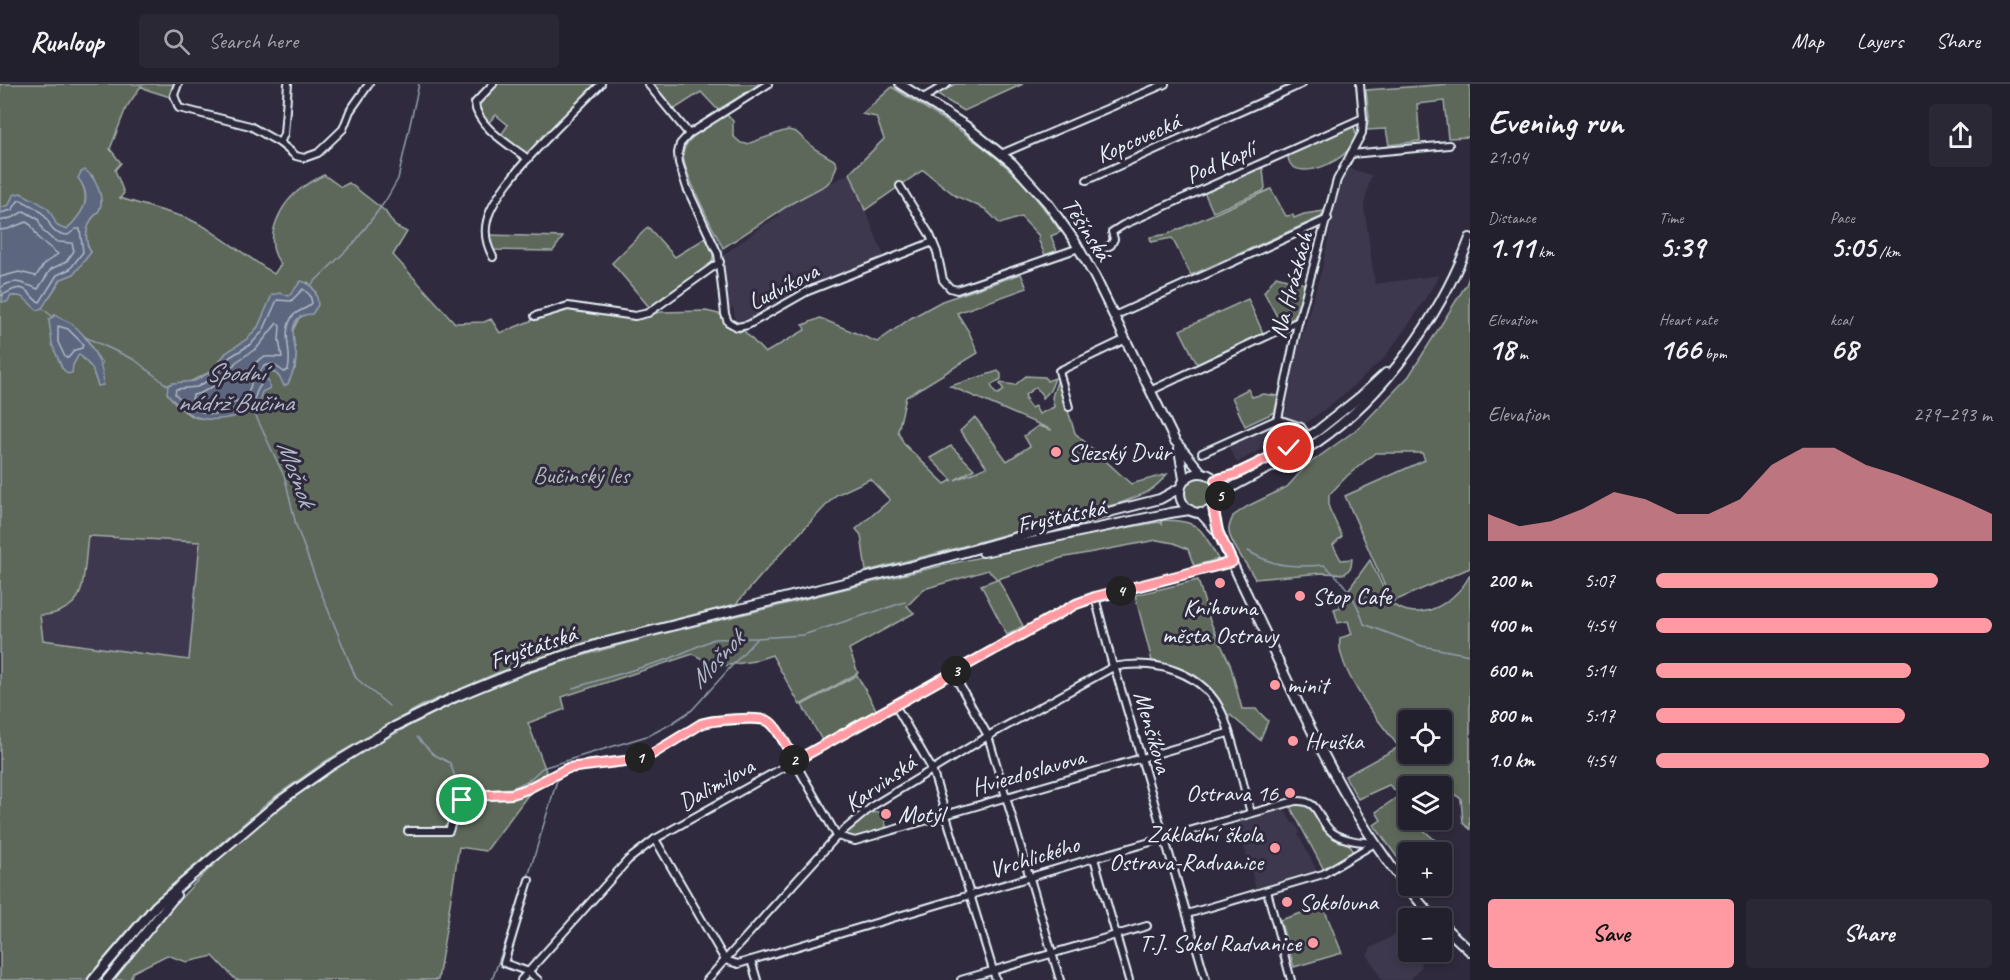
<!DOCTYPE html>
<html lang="en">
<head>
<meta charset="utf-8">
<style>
  body { margin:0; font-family:Caveat,sans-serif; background:#2b2836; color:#f1f3f6; height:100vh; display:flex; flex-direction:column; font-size:22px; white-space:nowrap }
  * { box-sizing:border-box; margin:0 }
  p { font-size:20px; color:#a3a3aa }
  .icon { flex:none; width:33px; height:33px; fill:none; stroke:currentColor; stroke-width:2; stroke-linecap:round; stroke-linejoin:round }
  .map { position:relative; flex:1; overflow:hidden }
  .panel { display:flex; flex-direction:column; background:#23202e; width:540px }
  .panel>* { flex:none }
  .controls { position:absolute; left:1398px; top:626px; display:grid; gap:12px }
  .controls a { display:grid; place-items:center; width:54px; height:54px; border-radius:6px; background:#23202e; box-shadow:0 3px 9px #0003,0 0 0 2px #403e4a; font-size:30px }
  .pin { position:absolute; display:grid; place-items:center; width:51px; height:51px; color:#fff; margin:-26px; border:3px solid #fff; border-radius:50%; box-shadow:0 2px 6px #0007 }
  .km { position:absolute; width:30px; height:30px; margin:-15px; border-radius:50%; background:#222; color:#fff; font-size:16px; line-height:30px; text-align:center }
  .round { display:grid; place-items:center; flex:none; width:63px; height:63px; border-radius:6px; background:#2b2836 }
  .summary { display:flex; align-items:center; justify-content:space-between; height:102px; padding:0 18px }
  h1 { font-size:33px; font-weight:800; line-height:45px }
  .metrics { display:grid; grid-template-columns:repeat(3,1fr); gap:9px; height:102px; padding:6px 18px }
  .metrics div { display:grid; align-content:center }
  .metrics b { font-size:30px; font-weight:800 }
  .metrics small { font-size:16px; font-weight:400 }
  .metrics p { font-size:16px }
  .chart { height:168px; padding:12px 18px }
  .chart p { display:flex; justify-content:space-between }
  .chart svg { width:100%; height:108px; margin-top:6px; fill:#ff9aa2; opacity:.7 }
  .primary-button { display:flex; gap:12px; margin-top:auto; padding:12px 18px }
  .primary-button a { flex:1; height:69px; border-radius:6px; background:#ff9aa2; color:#111; font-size:24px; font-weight:800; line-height:69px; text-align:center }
  .primary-button a+a { background:#2b2836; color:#f1f3f6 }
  ul { padding:0 18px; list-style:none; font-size:20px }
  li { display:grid; grid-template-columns:96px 72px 1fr; align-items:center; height:45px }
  li i { height:15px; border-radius:8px; background:#ff9aa2 }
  header { display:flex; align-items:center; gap:36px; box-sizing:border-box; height:84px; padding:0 30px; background:#23202e; border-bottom:2px solid #403e4a }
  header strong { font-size:28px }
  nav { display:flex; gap:33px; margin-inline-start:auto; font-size:21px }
  .search { width:420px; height:54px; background:#2b2836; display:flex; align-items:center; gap:15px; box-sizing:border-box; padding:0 21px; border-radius:6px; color:#a3a3aa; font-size:22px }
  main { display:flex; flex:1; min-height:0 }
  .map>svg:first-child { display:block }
</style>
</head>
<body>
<header>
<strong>Runloop</strong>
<div class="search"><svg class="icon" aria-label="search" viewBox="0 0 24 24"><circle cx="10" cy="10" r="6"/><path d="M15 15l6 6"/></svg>Search here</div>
<nav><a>Map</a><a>Layers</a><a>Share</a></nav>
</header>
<main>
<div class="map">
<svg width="1470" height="896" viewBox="0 0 1470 896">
  <rect width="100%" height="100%" fill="#2f2a3d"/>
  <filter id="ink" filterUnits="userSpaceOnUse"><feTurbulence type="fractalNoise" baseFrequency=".0167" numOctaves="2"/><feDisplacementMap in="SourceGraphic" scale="12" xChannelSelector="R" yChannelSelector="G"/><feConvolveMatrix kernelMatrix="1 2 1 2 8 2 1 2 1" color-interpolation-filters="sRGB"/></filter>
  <g filter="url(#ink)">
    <g fill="#3e384e">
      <polygon points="1348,84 1371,91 1364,122 1375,200 1440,191 1413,234 1384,274 1347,308 1309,337 1237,379 1227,360 1280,337 1286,327 1298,266 1322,184 1338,109"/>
      <polygon points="850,89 884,172 807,203 748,237 736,239 733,223 728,226 722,172 762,142 780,132 778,128 792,119"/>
      <polygon points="88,452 200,457 189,576 117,568 43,556 40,531 49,532 71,521 80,510"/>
      <polygon points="1284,725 1292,739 1295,739 1300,749 1298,750 1317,787 1256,805 1237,738"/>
      <polygon points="1408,840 1408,867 1430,867 1420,880 1422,882 1410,896 1382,896 1367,870 1370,868 1369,865 1401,847 1401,846"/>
    </g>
    <g fill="#5d675a" stroke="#a2aca9" stroke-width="1.5" fill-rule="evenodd">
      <path d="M0 0H175L170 13 148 6 141 2 126 24 110 65 121 79 115 86 124 109 120 114 187 134 205 143 274 190 281 180C261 156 280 119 303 103 309 98 317 95 324 91L341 103 349 99 385 127 395 142 407 148 393 171 455 239 484 238 491 235 500 249 563 224 586 225 635 234 660 228 706 227 723 231 727 239 739 248 743 246 765 269 805 246 803 241 820 234 877 258 911 234 942 217 1021 190 1027 204 957 229 969 248 978 269 906 313 898 347 904 360 945 400 952 396 930 374 951 362 974 385 955 396 987 383 960 347 975 333 1007 377 1030 362 1024 352 1038 342 1052 346 950 302 998 287 1001 290V295L991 301 995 309 998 310 1004 306 1000 300 1001 299 1015 301 1026 292 1045 293 1047 297 1055 294C1052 302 1050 310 1042 314V311L1036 303 1025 311 1027 315 1025 316 1031 324 1035 322 1039 330 1054 323 1052 313 1058 295 1075 349 1131 400 1167 390C1152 409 1141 411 1120 419L938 469 866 487 861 451 856 445 890 416 870 395 836 411 781 469 736 520 597 555 497 589 421 622 326 677 276 712 152 818 86 896H0V204L3 210 11 212H50L61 195 74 190 91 168C84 158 86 146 91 136 94 132 99 128 100 124 103 114 96 100 92 91L81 98C92 118 81 131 67 146 55 144 53 137 49 126L9 121 0 124ZM308 198 316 208 306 230 299 234 292 248 296 271 295 285 281 293 272 286H268L263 293 259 321C243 325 217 334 201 334 188 335 174 318 167 309L212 287 226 269 247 255 258 243 264 232ZM55 231C67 239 76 242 86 254 92 262 94 271 102 279L95 293 92 284 79 270 73 281 62 284 49 236ZM88 452 200 458 189 576 43 556 40 531C54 532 75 523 80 509 85 496 86 467 88 452Z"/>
      <polygon points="498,0 598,0 530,69 526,70 501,51 508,41 496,31 487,40 477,25 480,19"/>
      <polygon points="651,0 760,0 718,26 701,8 673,26"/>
      <polygon points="955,0 1023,0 964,27 936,10"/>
      <polygon points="1450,0 1470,0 1470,53 1448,54 1444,17 1417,20 1420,57 1389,61 1386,45 1366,46 1369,33 1366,6"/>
      <path d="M892 3C935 31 981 56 1017 93 1034 110 1047 128 1061 148L1051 152 1057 167 1045 171 1038 155 1039 152 1021 133 1000 140 985 125 956 112 923 86 865 126 850 89 884 55 876 33 862 30Z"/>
      <path d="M727 31 733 37V52L741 59 747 60 781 48 788 46 796 48 815 65 834 76 837 81 832 95 826 101 792 119 723 164C715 149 682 85 683 70 685 52 712 38 727 31Z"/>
      <path d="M1353 41C1371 69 1292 106 1288 73L1294 67Z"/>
      <polygon points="1260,84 1263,85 1265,104 1263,107 1213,128 1205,110 1206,107"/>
      <polygon points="1271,105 1286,132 1293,131 1294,134 1304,130 1324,127 1321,133 1191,191 1172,154 1151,158 1150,153 1168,150"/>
      <path d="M648 143 675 173 707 153C711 162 716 170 711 180L650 224 612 179Z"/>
      <polygon points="488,151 563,153 553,167 492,166"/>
      <path d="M1470 190V484L1392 518 1345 412 1425 376 1422 369H1375L1347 392 1329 411V424L1342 452 1333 461 1341 476 1352 475 1351 483 1345 490 1322 489 1255 495C1249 483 1229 458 1229 447 1228 442 1232 436 1233 432L1248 422 1287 403 1306 382 1360 343 1409 292 1466 201Z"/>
      <polygon points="1276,192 1305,200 1294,234 1281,240 1264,208"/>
      <polygon points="1248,215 1263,249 1197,280 1180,246"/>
      <polygon points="1248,305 1252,313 1263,310 1278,312 1275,328 1245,342 1232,313"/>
      <circle cx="1200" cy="409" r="15"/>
      <path d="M1161 436C1200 437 1200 442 1218 475L1194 482 1188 465 1174 459 1157 456 1061 474 998 495 1023 542 1007 551 981 501 997 495 988 486 924 505 907 522 914 529 849 565 858 589 800 621 772 571 754 577 717 583 693 570 562 613 565 625 528 639 546 687 486 767 459 763 438 896H236L213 872 187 878 167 871 133 888 130 896H114C138 863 165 830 193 801 284 707 407 633 529 589 609 561 692 543 774 523 901 490 1029 460 1159 438L1162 440Z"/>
      <path d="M1370 476 1391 520C1396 522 1402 526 1408 527 1433 533 1459 512 1470 491V745L1463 739 1461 715 1442 702H1408V735H1411L1435 756 1424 768H1408L1407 787 1374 741 1381 736 1376 728 1400 711 1389 701 1358 715 1345 692 1399 663C1380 639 1335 584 1340 554L1352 550 1348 537 1338 539 1334 525 1341 523 1338 515 1349 505ZM1408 636H1442V669H1408Z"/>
      <path d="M1198 496 1210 537 1230 580 1242 625H1256L1268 637 1260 656 1230 631 1228 632C1213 600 1185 585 1152 577L1135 511Z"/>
      <polygon points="857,591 877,627 823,658 802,621"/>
      <path d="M1296 720C1317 721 1314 736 1327 748 1333 755 1341 757 1349 760L1354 768 1324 786 1290 722Z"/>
      <polygon points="882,728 887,745 857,754 844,750 869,729"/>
      <polygon points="1323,822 1342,869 1294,883 1280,836"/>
    </g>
    <g fill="#5b667e" stroke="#939eaf" stroke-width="1.5">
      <path d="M85 86C95 93 104 112 100 124 99 129 93 132 91 136 86 146 84 158 91 168L74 190 61 195 42 224 37 226C27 218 25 210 11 212L7 218H2L3 210 0 203V124L9 121 13 111 21 109C29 114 40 118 48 125 56 133 52 144 67 145 83 129 94 114 78 94L81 88Z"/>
      <path d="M301 197C314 200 317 210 318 221L312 230C284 231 295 257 296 272 296 282 292 291 288 300L284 302C281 294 277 287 268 286L263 292 268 296 270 304 262 308C260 312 260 318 258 322 254 328 243 330 237 332 205 340 187 335 167 309L168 301 173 299 195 297 212 287 226 269 247 255 258 243 272 211 280 209 289 212Z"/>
      <path d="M55 231C60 235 67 236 72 240 86 250 106 283 103 301L98 302 92 284 79 270 73 281 72 289 68 290 62 284 52 260 49 236Z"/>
    </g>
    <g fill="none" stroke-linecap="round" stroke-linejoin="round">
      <g stroke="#b0b9c7" stroke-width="1.5">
        <path d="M0 129 12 126 18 117 21 116C28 120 38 124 43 130 54 141 47 150 68 151L76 145H80L83 168 70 185 57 191 40 218C33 216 33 213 28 208 18 199 9 209 0 212"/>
        <path d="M0 137 14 133 24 127 38 135 43 147 52 155 58 158 72 159 74 167 66 178 51 185 38 205C25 200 14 193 0 204"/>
        <polyline points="0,146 8,145 26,138 31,141 39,155 58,170 45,179 36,192 19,188 0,193"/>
        <path d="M303 205 310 211 312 219C307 226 298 225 292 233 281 251 293 267 288 286L284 288 273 280 264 282 258 291 261 301C255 307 256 316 250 321 216 334 202 335 175 310L176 305 197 303 216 292 230 273 251 260 263 247 277 216 291 217Z"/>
        <path d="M277 239 280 242 279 256 282 273C276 274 269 271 262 274 249 281 253 290 251 300 250 305 247 310 245 314 227 322 210 326 192 316L193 311 201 309 221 298 236 278 257 264Z"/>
        <polygon points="58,242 68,245 83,260 82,264 75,266 68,274 65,273 58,258"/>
      </g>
      <g stroke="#939eaf" stroke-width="1.5">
        <polyline points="310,202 355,158 386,116 398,95 419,0"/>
        <polyline points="42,224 53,233"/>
        <polyline points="85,253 135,276 168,302"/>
        <polyline points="253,326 285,394 296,441 318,501 356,594 389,622"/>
        <path d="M1248 467C1277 484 1292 483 1324 481 1344 497 1357 516 1364 540L1422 562 1470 571"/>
        <polyline points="573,604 669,575 714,555 756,554"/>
        <polyline points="417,653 433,670 450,679 459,704 463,708 513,704 529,696 542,684 650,651 669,641 692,626 757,554 803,551 905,518"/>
        <polyline points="528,793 558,693"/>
        <polyline points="492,896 519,820"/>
      </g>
      <g stroke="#e8f1f8" stroke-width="10">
        <g id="minor">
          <polyline points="178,0 174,11 179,24 250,42 280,59 296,72 304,74 318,69 343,45 350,27 369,0"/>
          <path d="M493 0 475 19C476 42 511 62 528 75"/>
          <polyline points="648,0 689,50"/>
          <polyline points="768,0 689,50 680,60 678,69 679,79 687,104 718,170 725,230 728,238 737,243 748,241 808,207 933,158"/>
          <polyline points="923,14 947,0"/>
          <polyline points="280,59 284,50 288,0"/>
          <polyline points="1001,70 1165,0"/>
          <polyline points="1351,70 1449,61"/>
          <polyline points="1087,96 1302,0"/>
          <polyline points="900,102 930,151 937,168 943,196 950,204 957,206 1079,164"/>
          <polyline points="1105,164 1111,161 1114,155 1112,148 1123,141 1363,34"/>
          <path d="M493 173C487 162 484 149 487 137 495 99 572 30 601 0"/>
          <polyline points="535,232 568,222 635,232 648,229 720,178"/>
          <polyline points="1114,232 1328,135"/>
          <polyline points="1150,307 1299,237"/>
          <polyline points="1069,323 1059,287 1126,255"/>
          <polyline points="1278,335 1298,239 1337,96 1362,49 1363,34 1360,0"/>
          <polyline points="1278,335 1301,343 1308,353"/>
          <polyline points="1202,369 1278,335"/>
          <polyline points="1095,513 1112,579 1116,588 1206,896"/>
          <polyline points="953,589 988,652 1060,896"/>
          <polyline points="895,621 932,685 996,896"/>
          <polyline points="408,747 449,747 459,717 469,712 512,710 527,705 568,684 633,676 649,672 701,640 711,637 755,635 768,637 775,643 837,752 855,757 1228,649"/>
          <polyline points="655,755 725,876"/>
          <polyline points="1094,774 1129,896"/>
          <polyline points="529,796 504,879 529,888 538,896"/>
          <polyline points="1267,807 1291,896"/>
          <polyline points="1187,830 1323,790 1375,759"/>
          <path d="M725 876 738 880 1094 774 1295 717C1322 715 1316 737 1333 749 1345 757 1361 758 1375 759"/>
          <polyline points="751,876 757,896"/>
          <polyline points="521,896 628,776 655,755 1076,520 1232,478"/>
          <path d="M707 896 837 752 874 721 988 652 1113 583C1156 575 1204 587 1223 631 1235 660 1242 698 1251 729"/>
          <polyline points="961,896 1147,842"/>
        </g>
      </g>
      <g stroke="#e8f1f8" stroke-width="12">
        <g id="major">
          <polyline points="900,0 966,42 1001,70 1012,79 1047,118 1074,156 1095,193 1175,357 1202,389"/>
          <polyline points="1179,365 1184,395"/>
          <circle cx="1200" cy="409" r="20"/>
          <polyline points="1215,396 1230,393 1255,382 1316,348 1360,313 1386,289"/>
          <path d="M1220 411C1250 390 1285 379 1316 359 1385 312 1441 231 1470 154"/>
          <path d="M1213 424 1218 448C1238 493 1260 536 1280 581 1322 670 1366 762 1434 834"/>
          <polyline points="1200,429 1217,447"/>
          <polyline points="983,468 1170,429 1190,426"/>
          <polyline points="1442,841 1470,867"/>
          <polyline points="93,896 156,822 280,717 330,682 394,643 455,613 528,583 599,560 940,475 1085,434 1160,415 1180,404"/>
          <polyline points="107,896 176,811"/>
        </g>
      </g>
      <use href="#minor" stroke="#2f2a3d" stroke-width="6"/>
      <use href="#major" stroke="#2f2a3d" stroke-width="8"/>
    </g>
  </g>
  <g fill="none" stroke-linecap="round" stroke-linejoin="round" filter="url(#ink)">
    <g stroke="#fff" stroke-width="12">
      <path id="route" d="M462 716 469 712 512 710 527 705 568 684 633 676 649 672 701 640C712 636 757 632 768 637 777 641 789 667 795 677L1076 520 1095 513 1232 478 1218 448 1213 424C1221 415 1222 406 1215 396L1236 390 1289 364"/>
    </g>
    <use href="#route" stroke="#ff9aa2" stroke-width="8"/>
  </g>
  <g fill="#ff9aa2" stroke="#2f2a3d" stroke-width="2">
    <circle cx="1056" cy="368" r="6"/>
    <circle cx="1220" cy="499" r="6"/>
    <circle cx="1300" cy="512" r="6"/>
    <circle cx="1275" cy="601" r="6"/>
    <circle cx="1293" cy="657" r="6"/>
    <circle cx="1290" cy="709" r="6"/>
    <circle cx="886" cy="730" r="6"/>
    <circle cx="1275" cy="764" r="6"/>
    <circle cx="1287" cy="818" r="6"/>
    <circle cx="1313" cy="859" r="6"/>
  </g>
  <g text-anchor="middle" stroke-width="6" stroke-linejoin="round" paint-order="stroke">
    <g font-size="24" fill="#e8f1f8" stroke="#2f2a3d">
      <text transform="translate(1138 54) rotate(-24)" y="8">Kopcovecká</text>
      <text transform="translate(1220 78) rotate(-24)" y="8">Pod Kaplí</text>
      <text transform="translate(1087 145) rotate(57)" y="8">Těšínská</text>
      <text transform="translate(1291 201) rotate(-75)" y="8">Na Hrázkách</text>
      <text transform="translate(783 202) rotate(-27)" y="8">Ludvíkova</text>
      <text transform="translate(1061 432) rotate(-12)" y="8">Fryštátská</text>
      <text transform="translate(533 563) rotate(-19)" y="8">Fryštátská</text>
      <text transform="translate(1153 648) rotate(74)" y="8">Menšíkova</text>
      <text transform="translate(1028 688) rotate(-16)" y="8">Hviezdoslavova</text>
      <text transform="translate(880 699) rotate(-35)" y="8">Karvinská</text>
      <text transform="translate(716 700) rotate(-29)" y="8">Dalimilova</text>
      <text transform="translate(1034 773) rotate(-17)" y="8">Vrchlického</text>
    </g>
    <g font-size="24" fill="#e8f1f8" stroke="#2f2a3d" text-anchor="start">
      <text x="1068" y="376">Slezský Dvůr</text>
      <text x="1312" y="520">Stop Cafe</text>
      <text x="1220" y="531" text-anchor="middle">Knihovna<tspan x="1220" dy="28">města Ostravy</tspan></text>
      <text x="1287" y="609">minit</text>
      <text x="1305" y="665">Hruška</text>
      <text x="1278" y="717" text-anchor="end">Ostrava 16</text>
      <text x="898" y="738">Motýl</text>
      <text x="1263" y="758" text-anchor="end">Základní škola<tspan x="1263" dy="28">Ostrava-Radvanice</tspan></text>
      <text x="1299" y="826">Sokolovna</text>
      <text x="1301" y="867" text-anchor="end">T.J. Sokol Radvanice</text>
    </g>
    <g font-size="24" fill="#b0bab9" stroke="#2f2a3d">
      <text x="581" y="399">Bučinský les</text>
    </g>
    <g font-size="26" font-style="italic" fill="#b0b9c7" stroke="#2f2a3d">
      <text x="235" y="297">Spodní<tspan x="235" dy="30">nádrž Bučina</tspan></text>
      <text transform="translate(297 389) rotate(70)" y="9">Mošnok</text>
      <text transform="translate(716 575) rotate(-47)" y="9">Mošnok</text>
    </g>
  </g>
</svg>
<div class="controls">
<a><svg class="icon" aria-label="locate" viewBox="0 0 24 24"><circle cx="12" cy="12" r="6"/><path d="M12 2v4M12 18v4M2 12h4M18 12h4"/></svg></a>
<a><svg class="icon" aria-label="layers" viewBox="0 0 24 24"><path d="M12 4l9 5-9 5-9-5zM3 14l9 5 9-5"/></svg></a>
<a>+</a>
<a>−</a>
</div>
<div class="pin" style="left:462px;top:716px;background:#1e9e55"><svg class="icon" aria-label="arrive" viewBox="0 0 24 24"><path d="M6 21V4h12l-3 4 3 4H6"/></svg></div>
<div class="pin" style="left:1289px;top:364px;background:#d93025"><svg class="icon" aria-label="check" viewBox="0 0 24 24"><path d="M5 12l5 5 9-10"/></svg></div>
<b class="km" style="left:640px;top:674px">1</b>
<b class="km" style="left:794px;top:676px">2</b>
<b class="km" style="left:956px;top:587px">3</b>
<b class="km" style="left:1121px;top:507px">4</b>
<b class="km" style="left:1220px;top:412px">5</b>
</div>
<section class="panel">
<div class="summary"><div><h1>Evening run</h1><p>21:04</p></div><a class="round"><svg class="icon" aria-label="share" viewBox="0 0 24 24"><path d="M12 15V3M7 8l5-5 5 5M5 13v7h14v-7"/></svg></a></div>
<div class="metrics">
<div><p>Distance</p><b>1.11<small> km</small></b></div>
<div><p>Time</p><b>5:39</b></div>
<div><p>Pace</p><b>5:05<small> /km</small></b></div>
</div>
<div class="metrics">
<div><p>Elevation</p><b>18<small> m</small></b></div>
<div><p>Heart rate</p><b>166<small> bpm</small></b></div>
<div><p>kcal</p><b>68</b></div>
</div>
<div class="chart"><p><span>Elevation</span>279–293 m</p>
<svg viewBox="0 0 160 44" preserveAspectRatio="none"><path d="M0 44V33L10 38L20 36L30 31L40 24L50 27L60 33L70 33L80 27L90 13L100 6L110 6L120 13L130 17L140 22L150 27L160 33V44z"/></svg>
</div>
<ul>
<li><b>200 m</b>5:07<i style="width:84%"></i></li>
<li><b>400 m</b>4:54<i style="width:100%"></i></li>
<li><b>600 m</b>5:14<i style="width:76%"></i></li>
<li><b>800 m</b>5:17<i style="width:74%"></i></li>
<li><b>1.0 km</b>4:54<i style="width:99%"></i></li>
</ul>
<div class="primary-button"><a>Save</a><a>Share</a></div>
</section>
</main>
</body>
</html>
